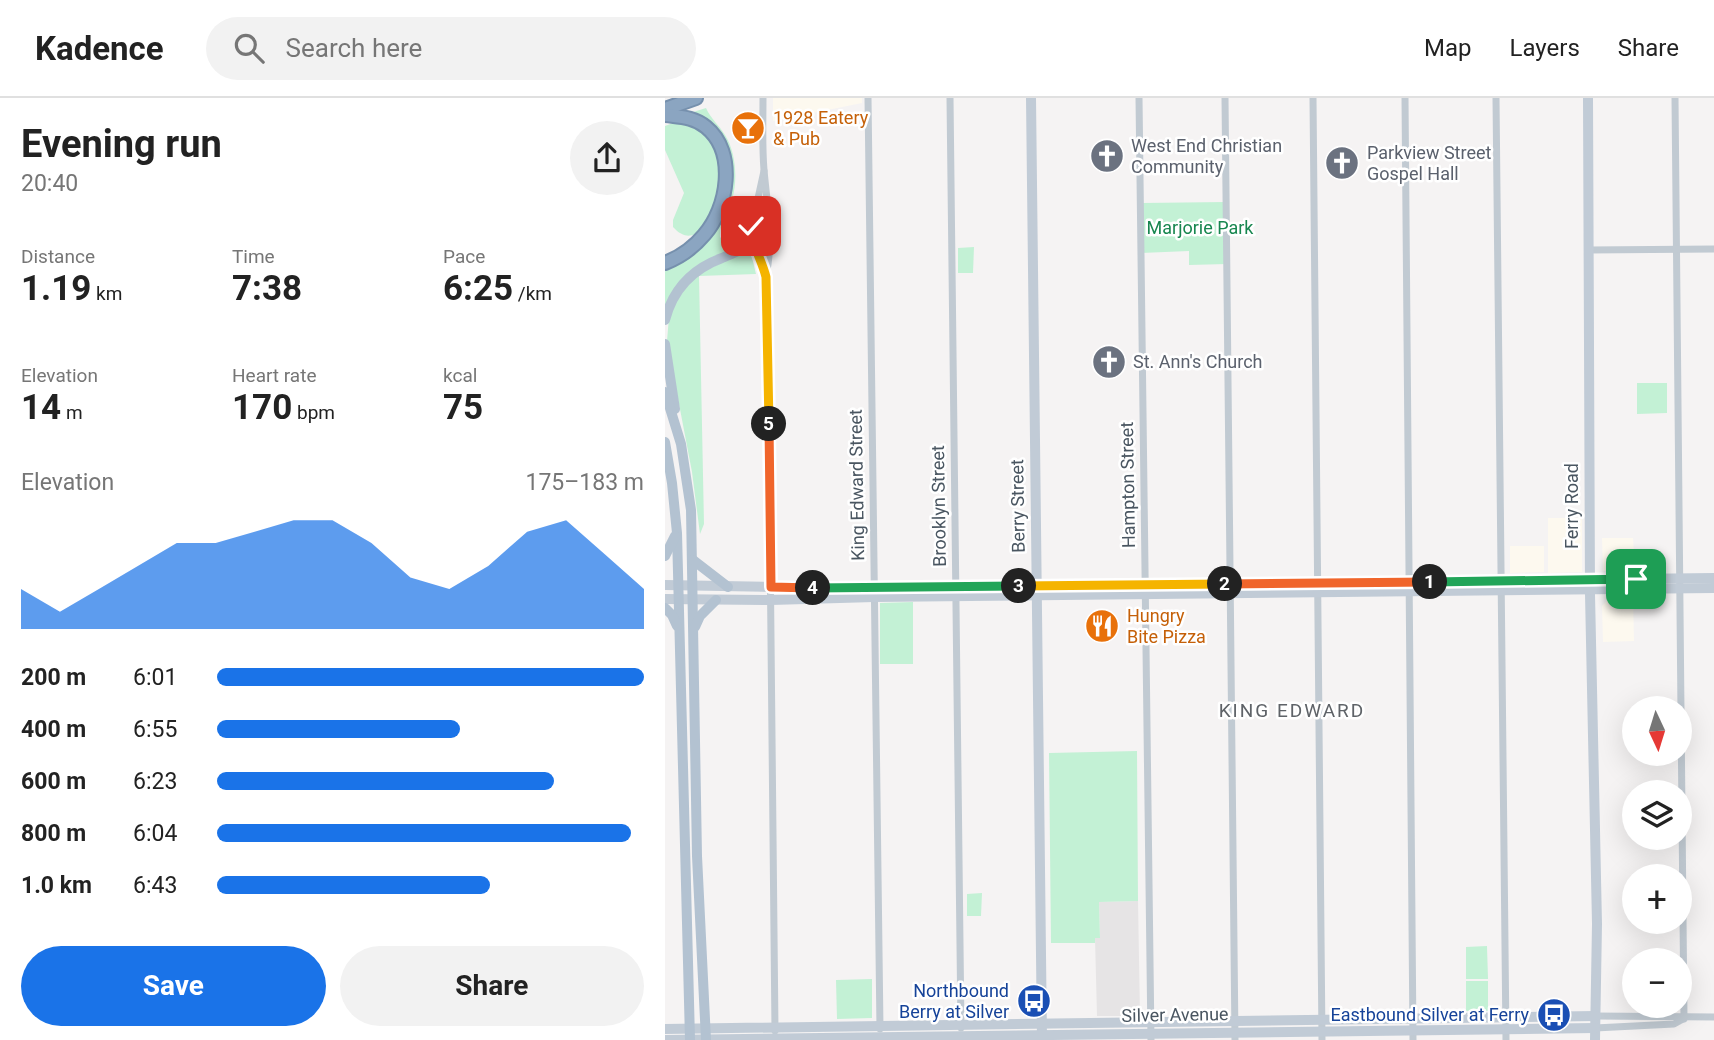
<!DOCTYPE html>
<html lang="en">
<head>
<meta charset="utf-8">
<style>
  body { margin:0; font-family:Roboto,sans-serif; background:#f2f2f2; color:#222; height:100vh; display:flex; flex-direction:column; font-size:26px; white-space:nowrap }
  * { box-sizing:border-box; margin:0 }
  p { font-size:23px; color:#767676 }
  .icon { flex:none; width:38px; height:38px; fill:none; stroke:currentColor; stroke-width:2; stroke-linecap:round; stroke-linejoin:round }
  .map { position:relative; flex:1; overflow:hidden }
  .details { display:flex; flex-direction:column; background:#fff; width:665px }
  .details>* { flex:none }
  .needle { width:46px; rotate:176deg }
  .buttons { position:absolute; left:957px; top:598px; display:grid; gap:14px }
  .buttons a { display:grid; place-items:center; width:70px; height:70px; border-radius:50%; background:#fff; box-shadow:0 7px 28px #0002; font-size:35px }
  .pin { position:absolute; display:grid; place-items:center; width:60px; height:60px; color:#fff; margin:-30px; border-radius:14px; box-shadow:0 4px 10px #0006 }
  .km { position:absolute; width:35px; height:35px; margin:-18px; border-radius:50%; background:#222; color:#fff; font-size:19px; line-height:35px; text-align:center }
  .round { display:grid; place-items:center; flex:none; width:74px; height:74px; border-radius:37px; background:#f2f2f2 }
  .summary { display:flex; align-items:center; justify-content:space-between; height:119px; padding:0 21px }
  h1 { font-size:38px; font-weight:700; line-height:52px }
  .metrics { display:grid; grid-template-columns:repeat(3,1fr); gap:10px; height:119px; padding:7px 21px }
  .metrics div { display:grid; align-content:center }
  .metrics b { font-size:35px; font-weight:700 }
  .metrics small { font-size:19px; font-weight:400 }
  .metrics p { font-size:19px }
  .chart { height:196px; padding:14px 21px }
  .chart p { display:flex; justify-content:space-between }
  .chart svg { width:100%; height:126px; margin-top:7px; fill:#1a73e8; opacity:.7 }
  .button { display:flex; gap:14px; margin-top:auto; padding:14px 21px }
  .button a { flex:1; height:80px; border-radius:42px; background:#1a73e8; color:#fff; font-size:28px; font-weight:700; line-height:80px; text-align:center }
  .button a+a { background:#f2f2f2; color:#222 }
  ul { padding:0 21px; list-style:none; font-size:23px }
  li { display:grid; grid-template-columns:112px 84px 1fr; align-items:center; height:52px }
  li i { height:18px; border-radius:9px; background:#1a73e8 }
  header { display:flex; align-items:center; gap:42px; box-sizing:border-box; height:98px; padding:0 35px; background:#fff; border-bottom:2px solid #e0e0e0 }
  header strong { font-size:33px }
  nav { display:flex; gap:38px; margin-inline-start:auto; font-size:24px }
  .search { width:490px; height:63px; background:#f2f2f2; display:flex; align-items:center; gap:18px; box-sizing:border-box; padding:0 24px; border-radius:38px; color:#767676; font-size:26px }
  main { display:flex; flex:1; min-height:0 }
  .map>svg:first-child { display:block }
</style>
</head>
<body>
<header>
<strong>Kadence</strong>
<div class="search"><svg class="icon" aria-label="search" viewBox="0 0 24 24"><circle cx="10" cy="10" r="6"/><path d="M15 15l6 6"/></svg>Search here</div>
<nav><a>Map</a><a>Layers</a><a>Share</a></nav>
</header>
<main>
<section class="details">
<div class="summary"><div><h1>Evening run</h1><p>20:40</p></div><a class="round"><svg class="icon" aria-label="share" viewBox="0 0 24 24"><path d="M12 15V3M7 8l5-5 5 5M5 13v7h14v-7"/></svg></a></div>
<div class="metrics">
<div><p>Distance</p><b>1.19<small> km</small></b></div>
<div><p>Time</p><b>7:38</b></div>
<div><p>Pace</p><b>6:25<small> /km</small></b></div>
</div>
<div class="metrics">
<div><p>Elevation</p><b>14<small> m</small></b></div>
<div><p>Heart rate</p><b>170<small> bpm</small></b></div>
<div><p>kcal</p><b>75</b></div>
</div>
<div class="chart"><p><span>Elevation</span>175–183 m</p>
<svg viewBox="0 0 160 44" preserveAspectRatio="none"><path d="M0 44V30L10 38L20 30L30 22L40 14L50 14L60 10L70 6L80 6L90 14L100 26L110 30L120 22L130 10L140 6L150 18L160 30V44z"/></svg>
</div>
<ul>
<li><b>200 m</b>6:01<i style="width:100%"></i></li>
<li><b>400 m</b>6:55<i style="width:57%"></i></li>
<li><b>600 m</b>6:23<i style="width:79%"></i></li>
<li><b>800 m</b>6:04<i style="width:97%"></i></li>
<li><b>1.0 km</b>6:43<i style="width:64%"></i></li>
</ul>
<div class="button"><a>Save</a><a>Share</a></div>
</section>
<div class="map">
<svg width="1049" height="942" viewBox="0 0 1049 942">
  <rect width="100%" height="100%" fill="#f5f3f3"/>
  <g fill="#fdf9ef">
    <polygon points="108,0 197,0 197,5 108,23"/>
    <polygon points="883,420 917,420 917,474 883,475"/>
    <polygon points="937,440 968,440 970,473 938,473"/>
    <polygon points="845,448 879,448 879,474 845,475"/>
    <polygon points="946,498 968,498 969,543 938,544 937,508"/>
  </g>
  <polygon fill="#e6e4e5" points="473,803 475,918 432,918 430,840 435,839 434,804"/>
  <g fill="#c3f1d5">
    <path d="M41 10C46 21 54 27 60 37 71 54 73 82 67 102 63 114 54 126 55 139L62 146 75 141 81 116 82 144 47 160 0 209V169L46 133 60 54 25 15Z"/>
    <path d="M17 23C31 28 45 35 51 49 55 56 57 73 57 81 56 103 35 159 8 129V122L19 95 0 52V28L8 25 16 26Z"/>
    <polygon points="561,104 562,166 524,167 524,153 476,155 476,105"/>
    <polygon points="309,149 308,175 293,175 293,150"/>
    <polygon points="85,151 91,176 34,178 39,426 35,436 27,374 2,243 4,219 5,213 27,179"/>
    <polygon points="972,285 1002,285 1002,315 972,316"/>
    <polygon points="248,504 248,566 215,566 215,505"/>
    <polygon points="472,653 473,803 434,804 435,840 430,840 430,845 386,845 384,655"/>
    <polygon points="317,795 316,818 302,818 302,796"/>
    <polygon points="822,848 823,881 801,881 801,849"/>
    <polygon points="207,881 207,920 172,921 171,882"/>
    <rect x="801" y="883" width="22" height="30"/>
  </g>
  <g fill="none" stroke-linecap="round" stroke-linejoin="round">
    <g stroke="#7690ad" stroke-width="16">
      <g id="highway">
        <polyline points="0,11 31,0"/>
        <path d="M0 17C15 19 29 19 41 29 72 54 63 110 39 137 29 149 15 159 0 165"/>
      </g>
    </g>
    <g stroke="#c1cad2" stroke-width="7">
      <path d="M98 0C98 24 97 48 99 72 102 106 109 144 101 177"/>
      <polyline points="203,0 215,931"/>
      <polyline points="285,0 296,930"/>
      <polyline points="474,0 486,942"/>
      <polyline points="560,0 570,942"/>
      <polyline points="648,0 657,942"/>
      <polyline points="740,0 748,942"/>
      <polyline points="831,0 841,942"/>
      <polyline points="1010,0 1019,921"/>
      <polyline points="99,73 86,132 101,179 103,247 110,933"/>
      <polyline points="924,152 1049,151"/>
      <polyline points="931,918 1049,919"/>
      <polyline points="930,930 1009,926 1018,921"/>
    </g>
    <g stroke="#c1cbd6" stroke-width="10">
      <polyline points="366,0 377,942"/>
      <polyline points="923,0 925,496 932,826 930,942"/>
      <polyline points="0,487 165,490 1049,480"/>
      <polyline points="0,501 106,502 209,499 1049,490"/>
      <polyline points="0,931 931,918"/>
      <polyline points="0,942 930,930"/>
    </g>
    <g stroke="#b3c2d1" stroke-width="10">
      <path d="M0 222C8 191 27 171 57 160 71 154 86 149 94 136 100 128 101 119 103 110"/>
      <polyline points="0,246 10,311"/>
      <polyline points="0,294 16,346 26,412 32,758 41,942"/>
      <polyline points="0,344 7,385 12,435 25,942"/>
      <polyline points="0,458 10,438"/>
      <polyline points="28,462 63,489"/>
      <polyline points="0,510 7,517 12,528"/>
      <polyline points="30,529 35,518 51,502"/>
    </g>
    <use href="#highway" stroke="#8ba5c1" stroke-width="12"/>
  </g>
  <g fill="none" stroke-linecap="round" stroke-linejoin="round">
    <g stroke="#fff" stroke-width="14">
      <polyline id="split-1" points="765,484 971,481"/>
    </g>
    <g stroke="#fff" stroke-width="14">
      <polyline id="split-2" points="560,486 765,484"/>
    </g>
    <g stroke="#fff" stroke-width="14">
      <polyline id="split-3" points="354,488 560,486"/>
    </g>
    <g stroke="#fff" stroke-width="14">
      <polyline id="split-4" points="148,490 354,488"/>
    </g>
    <g stroke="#fff" stroke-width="14">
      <polyline id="split-5" points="104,326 106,489 148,490"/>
    </g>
    <g stroke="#fff" stroke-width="14">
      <path id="split-6" d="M86 128C86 146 97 162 101 179L104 326"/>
    </g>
    <use href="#split-1" stroke="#22a559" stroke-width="9"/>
    <use href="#split-2" stroke="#f0652b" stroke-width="9"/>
    <use href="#split-3" stroke="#f5b400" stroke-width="9"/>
    <use href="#split-4" stroke="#22a559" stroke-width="9"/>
    <use href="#split-5" stroke="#f0652b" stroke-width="9"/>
    <use href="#split-6" stroke="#f5b400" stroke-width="9"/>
  </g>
  <defs>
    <g id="bar-disc" transform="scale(1.75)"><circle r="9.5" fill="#e8710a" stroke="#fff"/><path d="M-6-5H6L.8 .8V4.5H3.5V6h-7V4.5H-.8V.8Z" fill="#fff"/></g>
    <g id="church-disc" transform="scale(1.75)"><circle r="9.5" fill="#6b7280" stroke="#fff"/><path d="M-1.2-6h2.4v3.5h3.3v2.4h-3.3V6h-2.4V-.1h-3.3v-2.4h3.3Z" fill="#fff"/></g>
    <g id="restaurant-disc" transform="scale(1.75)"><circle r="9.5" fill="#e8710a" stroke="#fff"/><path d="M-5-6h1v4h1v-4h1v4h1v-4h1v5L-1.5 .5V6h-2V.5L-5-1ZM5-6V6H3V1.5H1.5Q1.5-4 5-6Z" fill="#fff"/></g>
    <g id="bus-disc" transform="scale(1.75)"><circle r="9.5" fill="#1a4fb4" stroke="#fff"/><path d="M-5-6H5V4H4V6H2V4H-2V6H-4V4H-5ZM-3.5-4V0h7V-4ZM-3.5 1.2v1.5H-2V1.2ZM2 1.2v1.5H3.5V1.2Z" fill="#fff"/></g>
  </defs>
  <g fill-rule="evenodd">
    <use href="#bar-disc" x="83" y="30"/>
    <use href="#church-disc" x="442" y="58"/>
    <use href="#church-disc" x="677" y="65"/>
    <use href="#church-disc" x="444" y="264"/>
    <use href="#restaurant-disc" x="437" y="528"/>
    <use href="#bus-disc" x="369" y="903"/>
    <use href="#bus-disc" x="889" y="917"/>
  </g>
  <g text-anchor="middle" stroke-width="5" stroke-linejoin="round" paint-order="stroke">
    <g font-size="18" fill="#c56008" stroke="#fff" text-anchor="start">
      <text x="108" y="26">1928 Eatery<tspan x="108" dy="21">&amp; Pub</tspan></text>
      <text x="462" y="524">Hungry<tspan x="462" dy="21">Bite Pizza</tspan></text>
    </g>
    <g font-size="18" fill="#5b616d" stroke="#fff" text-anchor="start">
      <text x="466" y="54">West End Christian<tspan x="466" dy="21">Community</tspan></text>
      <text x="702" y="61">Parkview Street<tspan x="702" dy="21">Gospel Hall</tspan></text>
      <text x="468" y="270">St. Ann's Church</text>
    </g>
    <g font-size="18" fill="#17864f" stroke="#fff">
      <text x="535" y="136">Marjorie Park</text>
    </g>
    <g font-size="18" fill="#4a5661" stroke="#fff">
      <text transform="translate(192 387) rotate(-91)" y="6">King Edward Street</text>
      <text transform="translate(463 387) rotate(-91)" y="6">Hampton Street</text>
      <text transform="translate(274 408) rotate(-91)" y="6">Brooklyn Street</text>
      <text transform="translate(353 408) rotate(-91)" y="6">Berry Street</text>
      <text transform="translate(907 408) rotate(-90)" y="6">Ferry Road</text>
      <text transform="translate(510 917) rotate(-1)" y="6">Silver Avenue</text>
    </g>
    <g font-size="18" fill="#164399" stroke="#fff" text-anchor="end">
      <text x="344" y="899">Northbound<tspan x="344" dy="21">Berry at Silver</tspan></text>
      <text x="864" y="923">Eastbound Silver at Ferry</text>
    </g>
    <g font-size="19" letter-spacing="2" fill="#5f6368" stroke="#fff">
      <text x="627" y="619">KING EDWARD</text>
    </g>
  </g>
</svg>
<div class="buttons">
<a><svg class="needle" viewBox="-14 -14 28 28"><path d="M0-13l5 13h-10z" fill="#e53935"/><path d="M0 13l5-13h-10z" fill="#767676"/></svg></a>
<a><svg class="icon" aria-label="layers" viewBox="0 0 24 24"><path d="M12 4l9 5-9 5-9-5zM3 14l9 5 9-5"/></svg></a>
<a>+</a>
<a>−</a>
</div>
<div class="pin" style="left:971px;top:481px;background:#1e9e55"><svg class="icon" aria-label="arrive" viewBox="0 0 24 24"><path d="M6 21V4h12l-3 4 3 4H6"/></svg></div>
<div class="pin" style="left:86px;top:128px;background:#d93025"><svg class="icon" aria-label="check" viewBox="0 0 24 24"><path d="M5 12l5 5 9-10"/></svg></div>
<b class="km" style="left:765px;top:484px">1</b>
<b class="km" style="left:560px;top:486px">2</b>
<b class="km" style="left:354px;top:488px">3</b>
<b class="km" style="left:148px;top:490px">4</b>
<b class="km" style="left:104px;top:326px">5</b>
</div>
</main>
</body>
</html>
